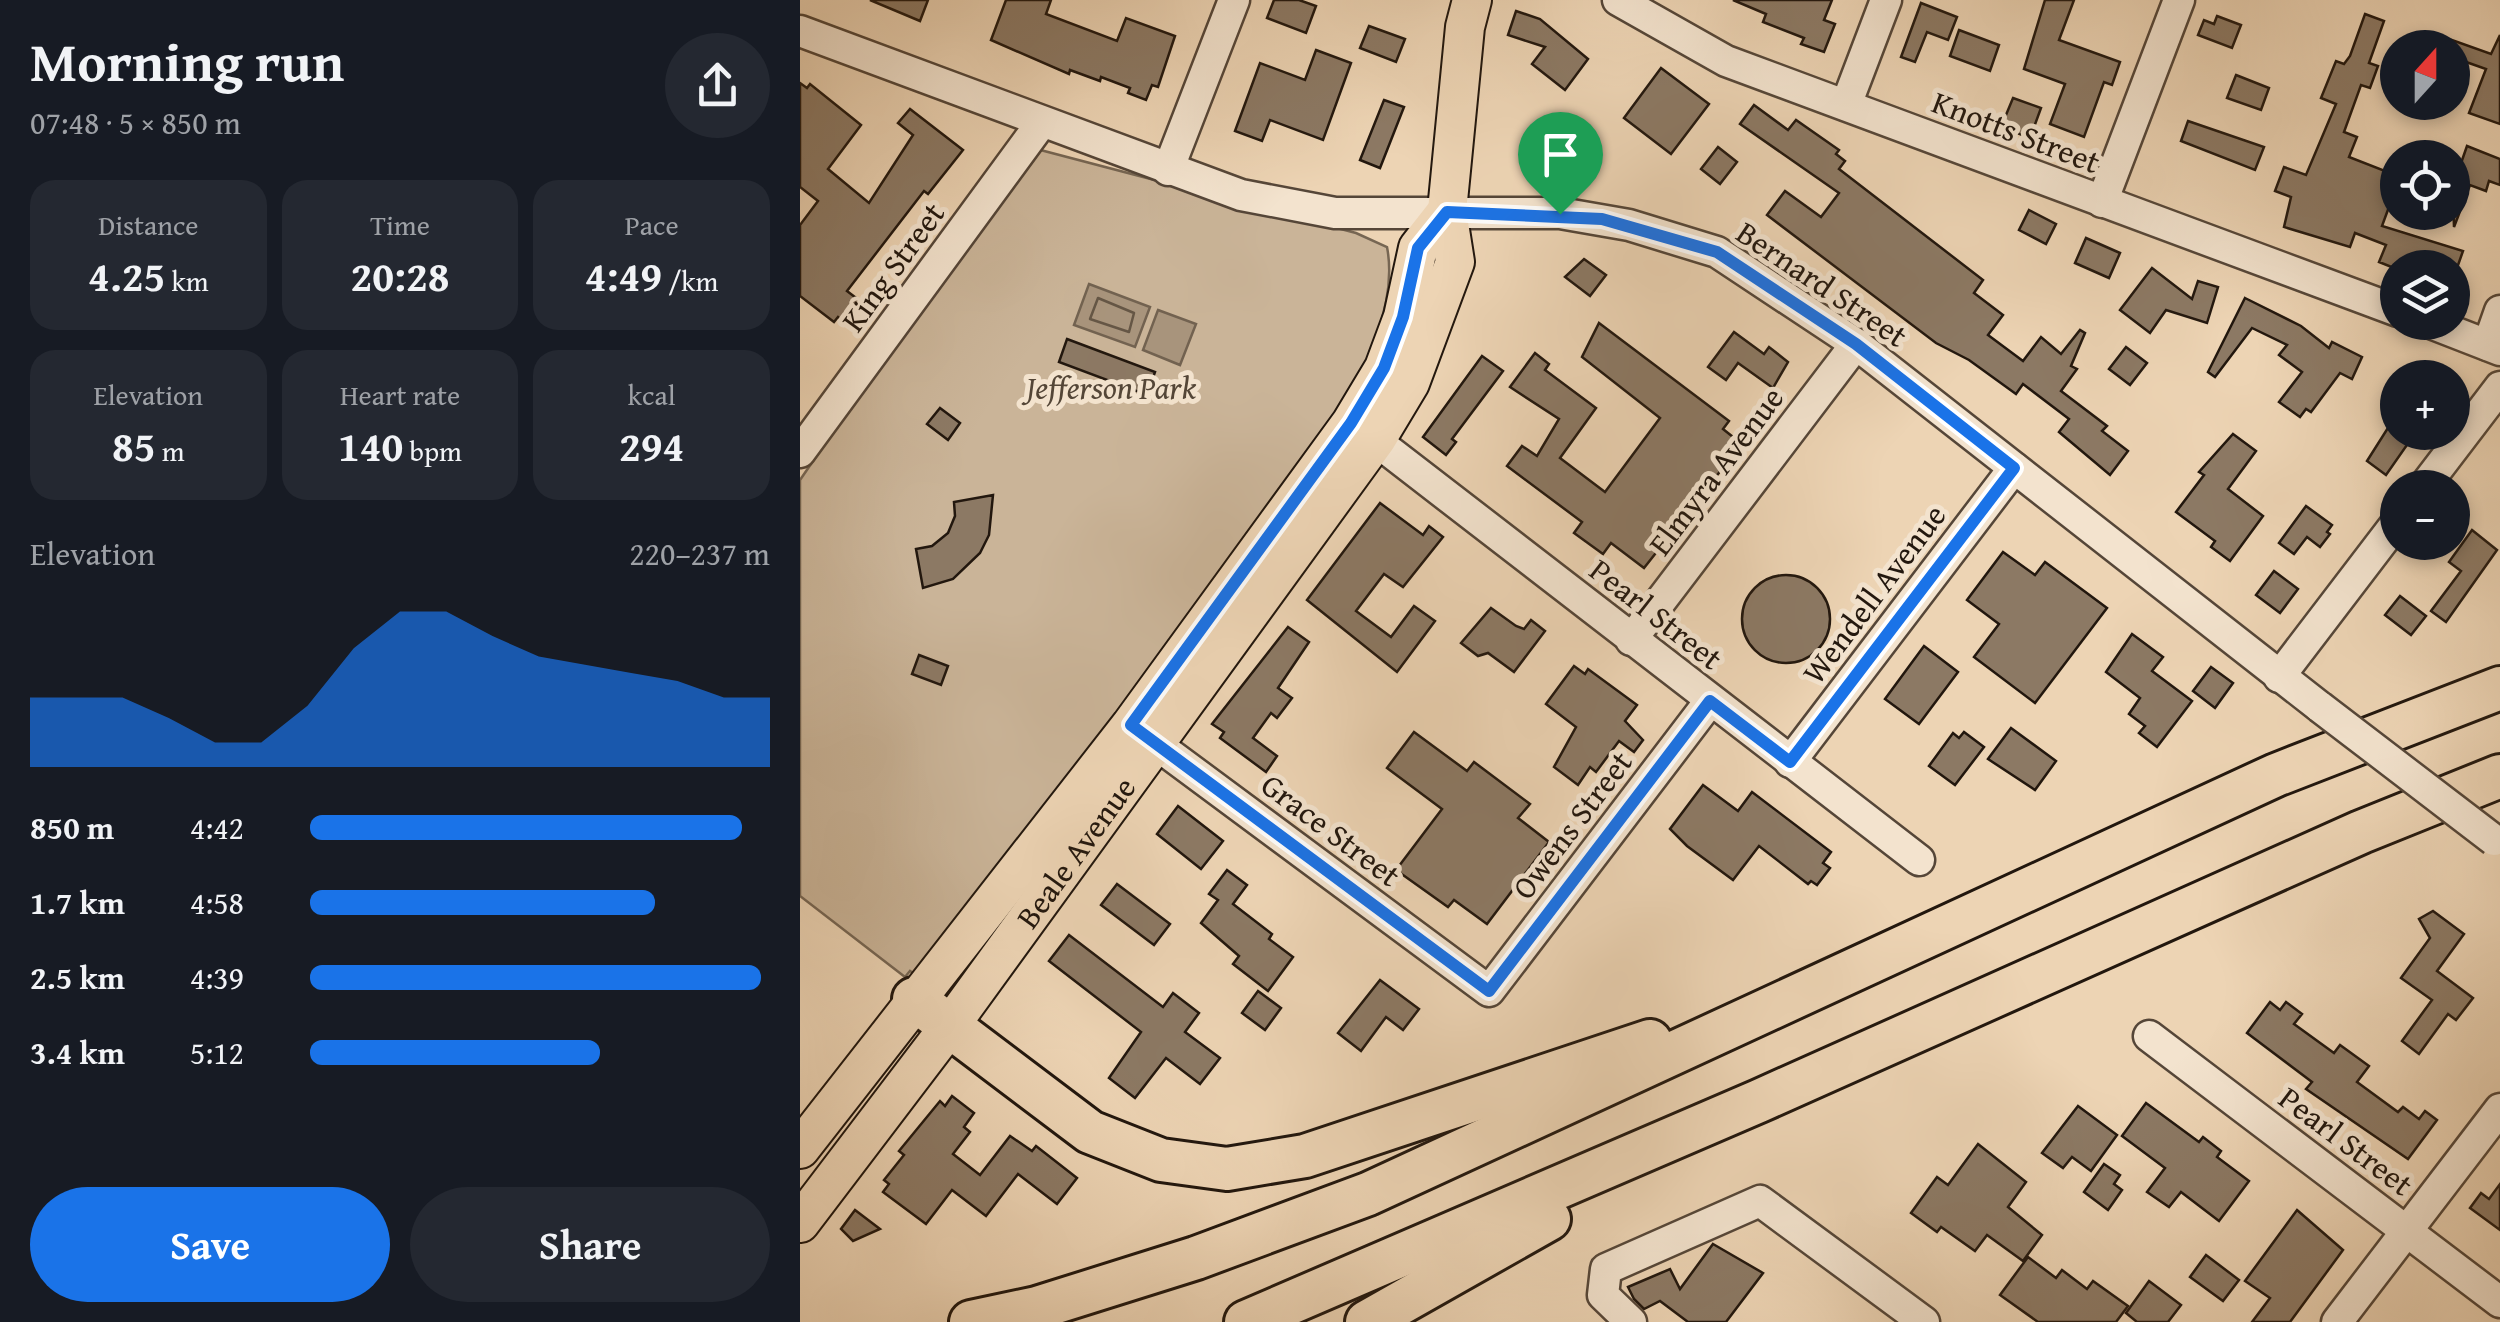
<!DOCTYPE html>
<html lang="en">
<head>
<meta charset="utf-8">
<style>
  body { margin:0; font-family:"Gentium Book Plus",serif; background:#242831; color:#f1f3f6; height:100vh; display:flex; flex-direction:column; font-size:38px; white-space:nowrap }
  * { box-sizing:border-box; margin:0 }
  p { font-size:32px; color:#9ea1a6 }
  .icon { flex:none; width:55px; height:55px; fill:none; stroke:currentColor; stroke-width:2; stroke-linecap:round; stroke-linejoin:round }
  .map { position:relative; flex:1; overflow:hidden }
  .drawer { display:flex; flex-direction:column; background:#171b24; width:800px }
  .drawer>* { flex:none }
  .needle { width:65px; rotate:21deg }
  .controls { position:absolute; left:1580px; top:30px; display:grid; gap:20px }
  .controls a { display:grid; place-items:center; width:90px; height:90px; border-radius:50%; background:#171b24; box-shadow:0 5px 15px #0003; font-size:50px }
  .pin { position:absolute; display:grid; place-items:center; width:85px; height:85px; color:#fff; margin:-102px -42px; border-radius:50% 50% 50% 0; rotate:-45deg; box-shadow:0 0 10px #0007 }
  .pin .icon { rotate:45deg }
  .round { display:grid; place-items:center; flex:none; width:105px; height:105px; border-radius:52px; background:#242831 }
  .headline { display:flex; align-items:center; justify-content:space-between; height:170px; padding:0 30px }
  h1 { font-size:55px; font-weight:600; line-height:75px }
  .metrics { display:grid; grid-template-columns:repeat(3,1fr); gap:15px; height:170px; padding:10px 30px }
  .metrics div { display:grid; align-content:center; border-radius:25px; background:#242831; text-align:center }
  .metrics b { font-size:42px; font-weight:600 }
  .metrics small { font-size:28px; font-weight:400 }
  .metrics p { font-size:28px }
  .chart { height:280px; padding:20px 30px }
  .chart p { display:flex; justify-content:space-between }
  .chart svg { width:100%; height:180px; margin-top:10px; fill:#1a73e8; opacity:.7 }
  .primary-button { display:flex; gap:20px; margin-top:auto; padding:20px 30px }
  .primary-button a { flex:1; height:115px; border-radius:60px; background:#1a73e8; color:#fff; font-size:40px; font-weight:600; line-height:115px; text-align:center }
  .primary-button a+a { background:#242831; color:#f1f3f6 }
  ul { padding:0 30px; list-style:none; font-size:32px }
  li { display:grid; grid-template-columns:160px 120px 1fr; align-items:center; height:75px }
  li i { height:25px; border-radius:12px; background:#1a73e8 }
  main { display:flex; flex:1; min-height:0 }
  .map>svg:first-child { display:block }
</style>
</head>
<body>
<main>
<section class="drawer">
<div class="headline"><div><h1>Morning run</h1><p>07:48 · 5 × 850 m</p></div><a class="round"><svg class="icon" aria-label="share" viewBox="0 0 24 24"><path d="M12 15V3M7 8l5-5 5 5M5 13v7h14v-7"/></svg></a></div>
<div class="metrics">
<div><p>Distance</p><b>4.25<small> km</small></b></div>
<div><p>Time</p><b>20:28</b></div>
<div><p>Pace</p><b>4:49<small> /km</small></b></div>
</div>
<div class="metrics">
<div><p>Elevation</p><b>85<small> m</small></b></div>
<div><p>Heart rate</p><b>140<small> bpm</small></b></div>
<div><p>kcal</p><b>294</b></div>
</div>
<div class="chart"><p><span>Elevation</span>220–237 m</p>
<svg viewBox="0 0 160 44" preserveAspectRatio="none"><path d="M0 44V27L10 27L20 27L30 32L40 38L50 38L60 29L70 15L80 6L90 6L100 12L110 17L120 19L130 21L140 23L150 27L160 27V44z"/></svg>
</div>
<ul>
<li><b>850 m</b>4:42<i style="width:94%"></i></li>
<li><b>1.7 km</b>4:58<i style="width:75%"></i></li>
<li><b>2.5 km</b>4:39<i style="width:98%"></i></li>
<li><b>3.4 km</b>5:12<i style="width:63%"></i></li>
</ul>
<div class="primary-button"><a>Save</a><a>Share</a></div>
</section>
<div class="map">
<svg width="1700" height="1322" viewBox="0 0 1700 1322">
  <rect width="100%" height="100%" fill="#edd4b4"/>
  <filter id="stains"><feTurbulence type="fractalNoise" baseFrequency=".002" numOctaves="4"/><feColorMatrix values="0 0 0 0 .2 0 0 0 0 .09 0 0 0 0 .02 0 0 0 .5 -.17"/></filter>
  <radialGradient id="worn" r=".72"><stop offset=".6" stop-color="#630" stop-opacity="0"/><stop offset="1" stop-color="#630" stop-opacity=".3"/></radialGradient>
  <path fill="#cab498" stroke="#766653" stroke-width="2.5" d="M229 147 556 233 587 247C600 314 554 385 524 442L116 975 110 971 105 977 0 896V480Z"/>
  <g fill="#a8947c" stroke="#726250" stroke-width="2.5">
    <polygon points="289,284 350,307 335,347 274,325"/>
    <polygon points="358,310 396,324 380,365 343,350"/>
  </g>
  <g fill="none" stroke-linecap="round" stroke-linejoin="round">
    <polygon stroke="#655645" stroke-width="2.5" points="298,298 334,313 329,332 290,319"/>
  </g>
  <g fill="#8c7964" stroke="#22170e" stroke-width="2.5">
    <polygon points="70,0 128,0 120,21"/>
    <polygon points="206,0 251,0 246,14 317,41 326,18 375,36 358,87 352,85 346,100 328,93 330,88 301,77 300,81 270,70 269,74 191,40"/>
    <polygon points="474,0 499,0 516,6 506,33 467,18"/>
    <polygon points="933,0 1032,0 1024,20 1035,24 1024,52 1001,44 1004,38 963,22 966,14"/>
    <polygon points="1245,0 1274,0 1259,40 1320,62 1312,85 1304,82 1284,137 1250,124 1265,84 1224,69"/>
    <polygon points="1121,3 1157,17 1148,40 1127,32 1115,62 1101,57"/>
    <polygon points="716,11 740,19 788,59 765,90 732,64 745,47 708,35"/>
    <polygon points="1565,14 1584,21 1569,63 1578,66 1570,88 1561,85 1544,132 1557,137 1549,157 1598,176 1598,197 1593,196 1582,226 1663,251 1657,268 1594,268 1579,262 1586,245 1555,233 1550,247 1484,227 1491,197 1475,191 1484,167 1506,175 1536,104 1521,98 1536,61 1544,64 1550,56"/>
    <polygon points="1417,16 1441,25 1432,48 1398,35 1404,20 1414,24"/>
    <polygon points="569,26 605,39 596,62 560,48"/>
    <polygon points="1159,30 1199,45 1190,71 1150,56"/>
    <polygon points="1700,35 1700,124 1669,113 1686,69 1652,57 1652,40 1691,54"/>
    <polygon points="516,50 551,63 523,140 470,120 462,141 435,131 460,63 505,80"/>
    <polygon points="861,68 909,104 871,154 824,118"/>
    <polygon points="1436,75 1469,88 1461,110 1427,98"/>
    <polygon points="0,83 7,88 10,84 61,125 28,169 69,203 113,135 98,123 110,109 163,150 128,194 124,191 47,291 64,304 48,325 38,317 34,322 0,296 0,225 18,201 0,187"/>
    <polygon points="1213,98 1241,108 1230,138 1201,127"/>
    <polygon points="584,100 604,107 580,168 560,160"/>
    <polygon points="954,105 988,130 996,120 1039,150 1036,154 1045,161 1039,169 1183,280 1174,293 1203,315 1188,335 1223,361 1241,337 1261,354 1280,330 1285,333 1271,366 1277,369 1261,391 1307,426 1302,431 1328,451 1310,475 1259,432 1269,419 1223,384 1216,394 1169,360 1136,343 967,215 985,191 1021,217 1039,193 940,124"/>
    <polygon points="1388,121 1464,147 1455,170 1381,141"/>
    <polygon points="1667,146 1700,159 1700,185 1689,181 1686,191 1670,185 1654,227 1652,166 1659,169"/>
    <polygon points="918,147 937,162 920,184 901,169"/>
    <polygon points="1229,210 1256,224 1246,244 1219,230"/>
    <polygon points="1286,238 1320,253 1309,278 1275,263"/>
    <polygon points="784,259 806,275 790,296 765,277"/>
    <polygon points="1352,268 1392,299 1398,281 1418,287 1407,323 1366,310 1350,333 1320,310"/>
    <polygon points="1445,298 1501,326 1529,348 1532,342 1562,357 1552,379 1540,373 1511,412 1506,409 1500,417 1479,402 1502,372 1479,355 1487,345 1452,328 1415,377 1408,372"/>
    <polygon points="799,323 929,421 923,429 933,437 923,450 939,462 930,475 922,469 844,568 811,543 803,554 774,533 782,522 707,466 722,446 737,456 759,419 710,387 735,353 749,364 745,370 796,408 760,458 805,492 860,418 782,357"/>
    <polygon points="934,332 964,354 969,347 988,362 973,388 938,363 926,380 908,367"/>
    <polygon points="267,339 355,372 347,395 259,362"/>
    <polygon points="1326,347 1347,363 1330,385 1309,369"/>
    <polygon points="682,356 703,371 652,439 656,442 646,455 623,437"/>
    <polygon points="140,408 160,423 148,440 127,424"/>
    <polygon points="1598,412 1598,432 1616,432 1586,475 1567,461"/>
    <polygon points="1433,434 1456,451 1428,489 1463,516 1430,561 1411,547 1415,541 1376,512 1404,475 1399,472"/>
    <polygon points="193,495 189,535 180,553 153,579 123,588 116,549 132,546 148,533 155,516 154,502"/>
    <polygon points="580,503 623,535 629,526 643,537 603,587 584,574 556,611 591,637 614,606 635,621 597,672 507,600"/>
    <polygon points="1506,506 1532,525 1527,532 1530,534 1520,547 1507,537 1494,554 1479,543"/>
    <polygon points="1672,530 1697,550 1646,622 1631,611 1661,571 1649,562"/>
    <polygon points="1203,552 1235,575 1245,562 1307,608 1235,703 1174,657 1199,624 1167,600"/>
    <polygon points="1474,571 1498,589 1480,613 1456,595"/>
    <circle cx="986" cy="619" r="44"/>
    <polygon points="1600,596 1626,616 1611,635 1585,615"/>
    <polygon points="691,608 716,626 724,629 731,620 745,631 714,672 688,653 678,656 661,643"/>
    <polygon points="488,627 509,642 478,688 492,698 477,718 471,713 453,738 477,756 466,772 420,738 424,732 412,724"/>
    <polygon points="1332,634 1363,657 1352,671 1392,701 1357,747 1339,733 1345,726 1329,714 1340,698 1306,672"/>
    <polygon points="1124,646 1158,672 1119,724 1085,699"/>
    <polygon points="119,655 148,666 141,685 112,674"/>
    <polygon points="774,666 785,674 788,669 837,705 825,721 843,740 834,752 819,741 796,772 790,767 778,785 754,767 776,727 746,704"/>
    <polygon points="1411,667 1433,683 1415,708 1393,691"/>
    <polygon points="1211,728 1256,761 1235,790 1188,759"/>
    <polygon points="614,732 667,771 674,762 730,804 718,818 749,842 687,924 654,900 648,907 596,870 642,809 587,768"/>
    <polygon points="1164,732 1184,747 1155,785 1129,766 1153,733 1159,738"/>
    <polygon points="903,785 938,811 952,792 1031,852 1023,863 1030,868 1017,885 1011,881 1008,884 959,846 933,880 887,846 870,829"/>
    <polygon points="378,806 423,841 401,869 357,834"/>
    <polygon points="427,870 447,885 433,904 472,934 469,939 493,957 468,991 433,964 439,956 401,923 418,900 409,894"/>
    <polygon points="317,884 370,924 354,945 301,905"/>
    <polygon points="1633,911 1664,934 1637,971 1673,998 1656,1020 1648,1014 1619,1054 1602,1041 1632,1000 1601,978 1630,938 1619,919"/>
    <polygon points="269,935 363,1007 373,993 399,1013 385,1032 420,1058 400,1084 366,1058 335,1098 309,1078 341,1032 249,961"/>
    <polygon points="580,980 619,1009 603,1030 586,1017 561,1051 538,1033"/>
    <polygon points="458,991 481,1008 465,1030 442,1013"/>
    <polygon points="1470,1002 1480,1010 1486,1002 1502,1014 1494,1024 1534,1053 1540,1045 1569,1066 1557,1082 1598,1112 1603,1107 1619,1119 1625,1111 1637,1120 1608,1159 1506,1089 1512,1082 1447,1033"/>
    <polygon points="152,1096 174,1113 164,1127 170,1132 153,1154 180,1175 210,1136 232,1151 236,1146 277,1178 257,1204 218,1174 186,1216 152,1190 126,1224 83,1192 89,1184 84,1180 104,1155 99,1151 140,1101 145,1106"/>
    <polygon points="1346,1103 1399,1142 1403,1137 1421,1151 1417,1157 1449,1181 1419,1221 1381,1192 1369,1207 1347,1192 1365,1168 1322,1136"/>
    <polygon points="1278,1106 1317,1135 1291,1171 1272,1157 1263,1168 1242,1153"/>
    <polygon points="1178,1144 1226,1182 1208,1207 1242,1235 1223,1261 1187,1235 1175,1251 1141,1227 1137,1232 1111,1213 1137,1177 1148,1185"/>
    <polygon points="1304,1164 1320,1175 1314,1184 1322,1190 1308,1210 1284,1192"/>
    <polygon points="1700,1184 1700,1230 1670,1208 1681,1193 1689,1199"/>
    <polygon points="55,1210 80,1229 53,1241 41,1229"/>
    <polygon points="1497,1210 1543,1250 1490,1322 1452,1322 1470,1298 1445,1281"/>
    <polygon points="913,1244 963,1273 926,1322 888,1322 860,1301 844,1309 834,1299 828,1287 870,1269 880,1289"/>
    <polygon points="1406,1255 1439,1280 1423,1301 1390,1277"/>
    <polygon points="1228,1257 1256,1278 1262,1270 1287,1289 1293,1281 1328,1306 1316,1322 1238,1322 1200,1295"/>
    <polygon points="1349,1281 1381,1305 1368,1322 1337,1322 1326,1313"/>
  </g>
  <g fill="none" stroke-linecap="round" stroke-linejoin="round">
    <g stroke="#554638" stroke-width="35">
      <g id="minor">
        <polyline points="818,0 926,61 1598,311"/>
        <polyline points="0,31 441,195 535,213 760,213 829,225 917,252 1056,344 1520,707"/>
        <polyline points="1046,105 1086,0"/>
        <polyline points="368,170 434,0"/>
        <polyline points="1302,202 1379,0"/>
        <polyline points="1628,322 1700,350"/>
        <polyline points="1688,345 1700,311"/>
        <polyline points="558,427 1119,860"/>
        <polyline points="0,452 242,122"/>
        <polyline points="1623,488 1700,387"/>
        <polyline points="831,640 1056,344"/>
        <polyline points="1479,677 1598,521"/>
        <polyline points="337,730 689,991 910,701"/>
        <polyline points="990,762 1214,468"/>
        <polyline points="1349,1036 1700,1302"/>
        <polyline points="831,1322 803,1295 806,1269 960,1201 1124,1322"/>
        <polyline points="1537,1322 1700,1109"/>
      </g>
    </g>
    <g stroke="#22170e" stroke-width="42">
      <g id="major">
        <polyline points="0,1149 331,725 551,423 584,368 603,317 618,248 647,211"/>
        <path id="s1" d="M0 1223 149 1027 577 438 610 383 655 262 647 211 665 27 672 0"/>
      </g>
    </g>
    <g stroke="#22170e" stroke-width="48">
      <g id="highway">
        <polyline points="114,999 290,1132 361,1160 427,1169 505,1156 850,1041"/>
        <polyline points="171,1322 237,1308 396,1258 568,1194 1476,775 1700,688"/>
        <polyline points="446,1322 959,1101 1561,832 1700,776"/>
        <polyline points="567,1322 749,1219"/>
      </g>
    </g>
    <use href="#minor" stroke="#f3e3ce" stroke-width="30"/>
    <use href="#major" stroke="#edd4b4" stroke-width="38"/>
    <use href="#highway" stroke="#edd4b4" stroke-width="42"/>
    <g stroke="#554638" stroke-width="35" stroke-linecap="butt">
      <polyline id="minor-bridge" points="1520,707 1694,840"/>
    </g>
    <use href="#minor-bridge" stroke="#f3e3ce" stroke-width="30"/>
  </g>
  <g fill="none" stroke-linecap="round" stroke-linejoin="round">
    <g stroke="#fff" stroke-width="20">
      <polygon id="route" points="647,212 802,219 917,252 1056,344 1214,468 990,762 910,701 689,991 331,725 551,423 584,368 603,317 618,248"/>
    </g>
    <use href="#route" stroke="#1a73e8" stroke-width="12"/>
  </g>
  <g text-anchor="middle" stroke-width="10" stroke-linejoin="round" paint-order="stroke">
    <g font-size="32" fill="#22170e" stroke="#f3e3ce">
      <text transform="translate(1216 132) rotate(21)" y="11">Knotts Street</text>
      <text transform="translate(93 267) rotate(-54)" y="11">King Street</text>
      <text transform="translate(1022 284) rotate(34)" y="11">Bernard Street</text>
      <text transform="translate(916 471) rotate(-53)" y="11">Elmyra Avenue</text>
      <text transform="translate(1074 594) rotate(-53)" y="11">Wendell Avenue</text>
      <text transform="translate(856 614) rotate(38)" y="11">Pearl Street</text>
      <text transform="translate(772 825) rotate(-53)" y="11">Owens Street</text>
      <text transform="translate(531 830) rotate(37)" y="11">Grace Street</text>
      <text dy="11" stroke="none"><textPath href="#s1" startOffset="462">Beale Avenue</textPath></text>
      <text transform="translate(1546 1141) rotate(37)" y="11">Pearl Street</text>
    </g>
    <g font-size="32" font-style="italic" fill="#544637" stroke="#f3e3ce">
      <text x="311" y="399">Jefferson Park</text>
    </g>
  </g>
  <rect width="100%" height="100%" filter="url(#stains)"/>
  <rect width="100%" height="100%" fill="url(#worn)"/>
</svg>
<div class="controls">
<a><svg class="needle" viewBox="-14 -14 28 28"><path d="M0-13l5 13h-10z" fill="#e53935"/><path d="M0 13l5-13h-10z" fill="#9ea1a6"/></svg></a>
<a><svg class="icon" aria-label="locate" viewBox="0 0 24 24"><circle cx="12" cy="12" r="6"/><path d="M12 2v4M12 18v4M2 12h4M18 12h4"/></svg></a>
<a><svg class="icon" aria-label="layers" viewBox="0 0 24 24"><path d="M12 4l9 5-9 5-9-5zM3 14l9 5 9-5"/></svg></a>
<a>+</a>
<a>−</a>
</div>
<div class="pin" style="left:760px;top:214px;background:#1e9e55"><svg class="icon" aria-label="arrive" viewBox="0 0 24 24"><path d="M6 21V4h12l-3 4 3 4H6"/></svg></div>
</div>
</main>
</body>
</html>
